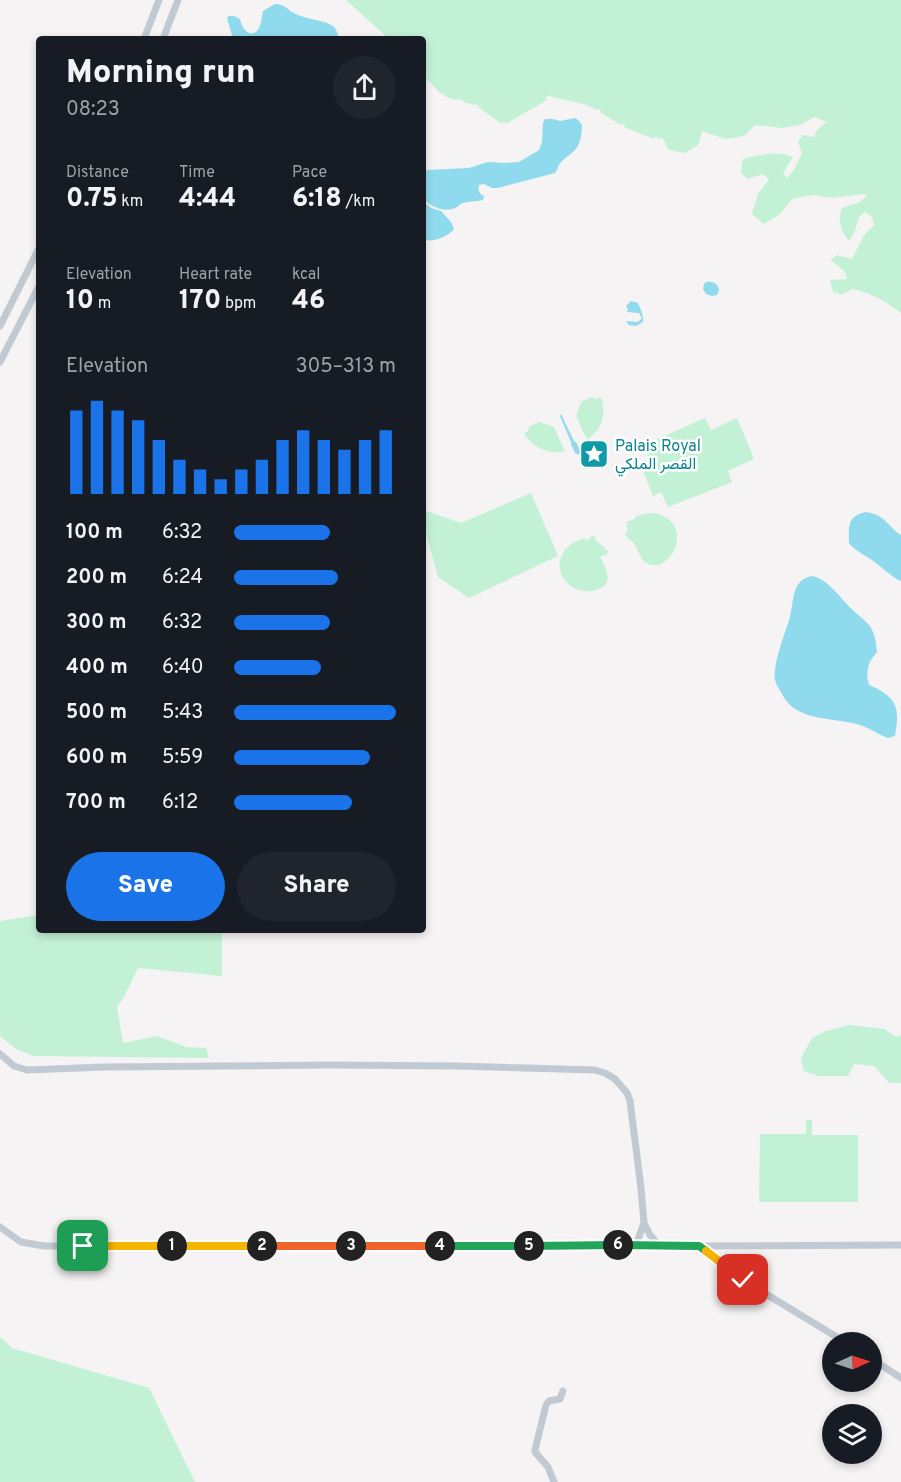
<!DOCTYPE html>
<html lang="en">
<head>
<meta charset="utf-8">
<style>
  body { margin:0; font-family:Overpass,Vazirmatn,sans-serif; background:#20242c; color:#f1f3f6; height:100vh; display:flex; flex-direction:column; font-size:22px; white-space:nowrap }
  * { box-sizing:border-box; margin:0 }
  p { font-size:20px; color:#9ea1a6 }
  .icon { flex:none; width:33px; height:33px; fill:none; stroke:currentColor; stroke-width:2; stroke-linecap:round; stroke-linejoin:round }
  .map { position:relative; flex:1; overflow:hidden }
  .details { position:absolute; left:36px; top:36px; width:390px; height:897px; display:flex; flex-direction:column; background:#171b24; border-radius:6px; box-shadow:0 3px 9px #0003 }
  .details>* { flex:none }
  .needle { width:39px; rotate:87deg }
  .buttons { position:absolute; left:822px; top:1332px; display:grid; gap:12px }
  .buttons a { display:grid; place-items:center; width:60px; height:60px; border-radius:50%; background:#171b24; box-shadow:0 3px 9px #0003; font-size:30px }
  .pin { position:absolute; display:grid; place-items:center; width:51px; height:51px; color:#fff; margin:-26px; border-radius:12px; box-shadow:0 3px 9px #0006 }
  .km { position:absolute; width:30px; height:30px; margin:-15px; border-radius:50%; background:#222; color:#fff; font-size:16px; line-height:30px; text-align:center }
  .round { display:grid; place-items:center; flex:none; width:63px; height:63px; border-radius:32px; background:#20242c }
  .headline { display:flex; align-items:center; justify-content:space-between; height:102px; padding:0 30px }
  h1 { font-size:33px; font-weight:800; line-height:45px }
  .metrics { display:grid; grid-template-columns:repeat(3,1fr); gap:9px; height:102px; padding:6px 30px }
  .metrics div { display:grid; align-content:center }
  .metrics b { font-size:26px; font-weight:800 }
  .metrics small { font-size:16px; font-weight:400 }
  .metrics p { font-size:16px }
  .chart { height:168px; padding:12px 30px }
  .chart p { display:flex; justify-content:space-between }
  .chart svg { width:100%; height:108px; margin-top:6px; stroke:#1a73e8; stroke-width:6 }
  .button { display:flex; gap:12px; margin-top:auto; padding:12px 30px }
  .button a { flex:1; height:69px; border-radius:36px; background:#1a73e8; color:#fff; font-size:24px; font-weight:800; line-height:69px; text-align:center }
  .button a+a { background:#20242c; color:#f1f3f6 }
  ul { padding:0 30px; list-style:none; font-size:20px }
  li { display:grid; grid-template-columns:96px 72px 1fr; align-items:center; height:45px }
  li i { height:15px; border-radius:8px; background:#1a73e8 }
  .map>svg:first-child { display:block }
</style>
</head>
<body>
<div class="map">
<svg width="901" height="1482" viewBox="0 0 901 1482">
  <rect width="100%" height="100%" fill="#f5f3f3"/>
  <g fill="#c3f1d5">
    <path d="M346 0H901V313C887 302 869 292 852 289L842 295 833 292 830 280 847 279 845 272 831 260 836 255 852 259 864 235 874 225 872 217 865 212 859 217 855 231 849 241C841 231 837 219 842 208L860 202 867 195 864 194 833 198 813 195 792 199 780 214 764 224 752 214 758 194 769 179 763 174 747 179 741 172 743 159C759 155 777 150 793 157L783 173 787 178 794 170 802 153 798 142 803 135 814 137 817 130 827 122 814 117 800 125 782 128 755 125 744 136 725 139 702 131 698 145 685 153 669 150 662 137 659 140 658 137H654V139L624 127 625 125 622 124 621 125 600 112 601 110 599 109 597 110 584 104 552 97 550 95 546 97 547 100 506 124 505 122H502V124L478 107 479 106 476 104 475 105 463 102V100L457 99 456 100 444 96 445 95 443 93 441 94 423 75V39H389Z"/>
    <path d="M591 397 596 399 601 397C607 414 601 431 587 440L576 416 581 402Z"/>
    <polygon points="705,418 711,430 737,418 754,459 728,471 732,482 668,507 661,492 653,496 643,471 651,467 644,445"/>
    <path d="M539 422 554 427 565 452C548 454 532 448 524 433L528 431 530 426Z"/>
    <polygon points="531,493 558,556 469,598 438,577 426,533 423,532 423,510 461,523"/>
    <path d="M653 513C697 521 672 574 648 564 640 560 639 551 635 545 632 540 628 539 625 535L628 530 626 526 628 525 626 522 635 519V517L643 514Z"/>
    <path d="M592 536H595V539L608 551 609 552 606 554 607 555 601 556V558C605 568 615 583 599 589 571 600 546 568 568 547 572 542 579 540 585 538V540H588Z"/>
    <polygon points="39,915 39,930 222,930 222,976 138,968 124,997 117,1007 123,1043 157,1036 186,1047 206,1048 209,1058 33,1056 16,1049 0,1036 0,921"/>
    <polygon points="849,1025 884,1029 896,1037 901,1035 901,1083 889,1083 874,1066 854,1064 848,1076 818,1076 804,1071 801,1058 812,1038 826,1031"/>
    <polygon points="806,1120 812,1120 812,1135 858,1135 858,1202 759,1202 760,1134 806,1134"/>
    <polygon points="0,1337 12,1348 149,1388 195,1482 0,1482"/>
  </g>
  <g fill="#90daee">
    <path d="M275 4C284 4 286 8 292 12 303 19 324 20 333 26 337 29 338 35 339 39H233L227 18 229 16H234L240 19C241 26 248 39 257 31 261 27 262 16 263 11Z"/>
    <path d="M575 118 578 120 582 125C582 135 580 146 573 152 566 158 559 161 557 170L555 173 498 188H492L484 184 479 185C478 191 479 194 484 196L483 200C476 202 469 201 463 203 460 204 458 207 455 208 443 213 430 206 423 198V174L427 170 469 168 488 162 504 163 519 162 539 150 542 142 543 123 545 119H553L560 121Z"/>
    <path d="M423 201 431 208 441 211 451 222 454 229C449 236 434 242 426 240L423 235Z"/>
    <path d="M706 282C712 281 718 283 719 290L717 295 712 296 706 294 703 289 704 284Z"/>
    <path d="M631 301 638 303C640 308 644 316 643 322L636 326 629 325 626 321 638 322 642 318 639 313 627 312 628 310 626 306Z"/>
    <polygon points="561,414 574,441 576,442 580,451 579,455 575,453 571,444 571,442 560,416"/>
    <path d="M866 512C886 515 886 525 901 535V580L900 581C891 576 884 569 876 563 866 555 857 553 849 543 849 526 847 516 866 512Z"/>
    <path d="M812 576C829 579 842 601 855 612 859 616 865 620 869 625 875 632 876 643 877 652 868 662 865 672 869 685 895 696 901 706 895 736L888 738C879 735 871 729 863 726 836 716 795 724 781 692 779 689 776 684 775 680 773 662 785 634 790 617 794 600 792 579 812 576Z"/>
  </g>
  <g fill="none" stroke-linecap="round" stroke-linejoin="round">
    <g stroke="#c1cad2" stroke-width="7">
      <polyline points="144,39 159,0"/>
      <polyline points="163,39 178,0"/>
      <polyline points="0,326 39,248"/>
      <polyline points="0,362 39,286"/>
      <polyline points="0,1054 14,1066 27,1070 104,1067 330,1065 456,1066 595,1070 605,1073 615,1079 627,1093 630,1101 641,1188 644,1223 636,1245"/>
      <polyline points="644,1223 650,1235 659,1245"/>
      <polyline points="0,1227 21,1242 44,1246 599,1246 636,1245 699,1246 743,1280 845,1342"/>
      <polyline points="699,1246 901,1245"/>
      <polyline points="872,1359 901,1378"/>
      <polyline points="554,1482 548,1467 535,1452 535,1450 546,1405 549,1401 560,1399 563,1391"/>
    </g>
  </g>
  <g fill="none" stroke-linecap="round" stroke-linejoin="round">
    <g stroke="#fff" stroke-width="12">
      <polyline id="split-1" points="83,1246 172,1246"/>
    </g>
    <g stroke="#fff" stroke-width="12">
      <polyline id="split-2" points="172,1246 262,1246"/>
    </g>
    <g stroke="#fff" stroke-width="12">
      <polyline id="split-3" points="262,1246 351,1246"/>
    </g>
    <g stroke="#fff" stroke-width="12">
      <polyline id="split-4" points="351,1246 440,1246"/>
    </g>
    <g stroke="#fff" stroke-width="12">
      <polyline id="split-5" points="440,1246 529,1246"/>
    </g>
    <g stroke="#fff" stroke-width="12">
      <polyline id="split-6" points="529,1246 618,1245"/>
    </g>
    <g stroke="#fff" stroke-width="12">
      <polyline id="split-7" points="618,1245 699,1246 706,1251"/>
    </g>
    <g stroke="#fff" stroke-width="12">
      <polyline id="split-8" points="706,1251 743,1280"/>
    </g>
    <use href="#split-1" stroke="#f5b400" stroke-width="8"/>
    <use href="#split-2" stroke="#f5b400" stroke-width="8"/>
    <use href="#split-3" stroke="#f0652b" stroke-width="8"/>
    <use href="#split-4" stroke="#f0652b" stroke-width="8"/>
    <use href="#split-5" stroke="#22a559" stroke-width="8"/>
    <use href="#split-6" stroke="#22a559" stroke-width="8"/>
    <use href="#split-7" stroke="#22a559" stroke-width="8"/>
    <use href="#split-8" stroke="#f5b400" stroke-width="8"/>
  </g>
  <defs>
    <g id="sight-square" transform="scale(1.5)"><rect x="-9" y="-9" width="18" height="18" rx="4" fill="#0f9aa8" stroke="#fff"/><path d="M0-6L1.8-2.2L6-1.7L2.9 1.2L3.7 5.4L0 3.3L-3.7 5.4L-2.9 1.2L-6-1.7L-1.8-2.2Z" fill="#fff"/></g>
  </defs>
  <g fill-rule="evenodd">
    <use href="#sight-square" x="594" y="454"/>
  </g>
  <g text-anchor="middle" stroke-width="5" stroke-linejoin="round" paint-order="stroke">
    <g font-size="16" fill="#0d838f" stroke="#fff" text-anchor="start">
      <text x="615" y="451">Palais Royal<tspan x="615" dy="18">القصر الملكي</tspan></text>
    </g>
  </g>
</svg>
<div class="buttons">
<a><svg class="needle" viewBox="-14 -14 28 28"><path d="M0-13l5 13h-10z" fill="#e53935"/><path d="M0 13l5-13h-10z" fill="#9ea1a6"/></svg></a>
<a><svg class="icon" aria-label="layers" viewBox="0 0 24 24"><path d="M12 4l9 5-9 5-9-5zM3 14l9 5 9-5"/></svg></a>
</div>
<div class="pin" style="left:83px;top:1246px;background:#1e9e55"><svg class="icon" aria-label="arrive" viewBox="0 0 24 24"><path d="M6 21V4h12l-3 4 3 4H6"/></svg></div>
<div class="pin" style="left:743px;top:1280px;background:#d93025"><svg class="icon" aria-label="check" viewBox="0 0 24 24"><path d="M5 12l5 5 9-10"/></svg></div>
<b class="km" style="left:172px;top:1246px">1</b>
<b class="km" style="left:262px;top:1246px">2</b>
<b class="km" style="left:351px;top:1246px">3</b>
<b class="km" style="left:440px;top:1246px">4</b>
<b class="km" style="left:529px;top:1246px">5</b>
<b class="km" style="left:618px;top:1245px">6</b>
<section class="details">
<div class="headline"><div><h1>Morning run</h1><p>08:23</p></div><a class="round"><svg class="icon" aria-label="share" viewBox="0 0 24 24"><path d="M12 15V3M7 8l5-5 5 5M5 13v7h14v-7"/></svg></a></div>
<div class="metrics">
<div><p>Distance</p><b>0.75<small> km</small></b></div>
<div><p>Time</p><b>4:44</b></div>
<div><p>Pace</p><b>6:18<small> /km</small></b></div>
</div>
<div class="metrics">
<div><p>Elevation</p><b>10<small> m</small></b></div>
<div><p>Heart rate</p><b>170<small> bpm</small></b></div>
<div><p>kcal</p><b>46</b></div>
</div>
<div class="chart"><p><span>Elevation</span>305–313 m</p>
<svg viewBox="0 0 160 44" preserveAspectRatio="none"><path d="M5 44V10M15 44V6M25 44V10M35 44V14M45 44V22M55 44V30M65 44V34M75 44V38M85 44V34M95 44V30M105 44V22M115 44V18M125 44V22M135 44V26M145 44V22M155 44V18"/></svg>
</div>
<ul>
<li><b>100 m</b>6:32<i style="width:59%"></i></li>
<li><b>200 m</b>6:24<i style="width:64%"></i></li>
<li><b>300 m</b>6:32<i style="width:59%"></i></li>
<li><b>400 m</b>6:40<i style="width:54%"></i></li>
<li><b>500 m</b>5:43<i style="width:100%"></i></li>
<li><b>600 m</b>5:59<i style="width:84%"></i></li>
<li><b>700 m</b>6:12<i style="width:73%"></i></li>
</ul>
<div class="button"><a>Save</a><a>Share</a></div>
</section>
</div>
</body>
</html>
